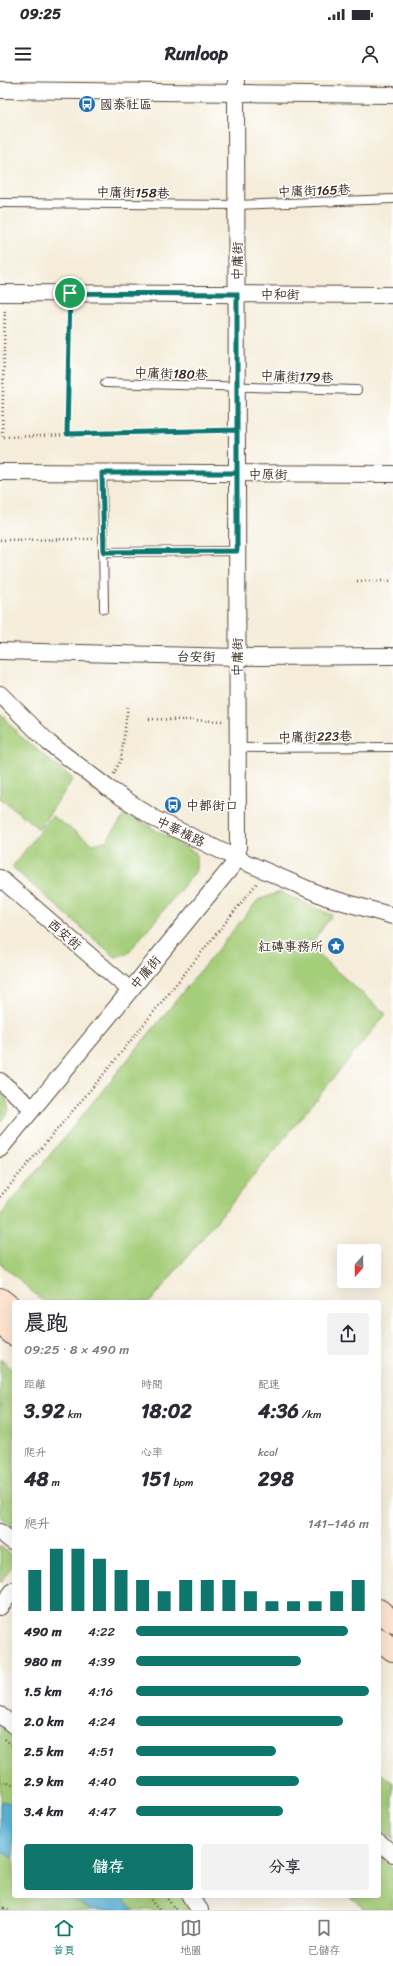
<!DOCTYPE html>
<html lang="zh-TW">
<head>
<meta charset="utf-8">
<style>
  body { margin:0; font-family:Sriracha,"LXGW WenKai TC",sans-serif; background:#f2f2f3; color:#2b2b33; height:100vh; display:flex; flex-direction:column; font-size:15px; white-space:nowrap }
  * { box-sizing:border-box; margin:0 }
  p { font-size:13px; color:#7c7c81 }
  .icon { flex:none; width:22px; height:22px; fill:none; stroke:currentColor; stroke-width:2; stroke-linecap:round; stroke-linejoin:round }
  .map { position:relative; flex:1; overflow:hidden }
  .panel { position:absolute; left:12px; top:1220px; width:369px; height:598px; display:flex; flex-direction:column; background:#fff; border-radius:4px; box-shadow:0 4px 16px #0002 }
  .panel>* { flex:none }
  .needle { width:26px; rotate:200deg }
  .controls { position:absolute; left:337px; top:1164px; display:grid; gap:8px }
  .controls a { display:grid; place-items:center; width:44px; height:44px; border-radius:4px; background:#fff; box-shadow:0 4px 16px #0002; font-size:20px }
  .pin { position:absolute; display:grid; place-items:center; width:34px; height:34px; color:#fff; margin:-17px; border:2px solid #fff; border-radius:50%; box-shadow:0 1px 4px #0007 }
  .round { display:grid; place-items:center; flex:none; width:42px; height:42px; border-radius:4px; background:#f2f2f3 }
  .summary { display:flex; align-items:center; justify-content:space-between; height:68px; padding:0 12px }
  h1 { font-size:22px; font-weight:700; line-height:30px }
  .stats { display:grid; grid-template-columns:repeat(3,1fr); gap:6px; height:68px; padding:4px 12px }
  .stats div { display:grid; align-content:center }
  .stats b { font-size:20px; font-weight:700 }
  .stats small { font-size:11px; font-weight:400 }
  .stats p { font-size:11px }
  .chart { height:112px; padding:8px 12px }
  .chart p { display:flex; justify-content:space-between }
  .chart svg { width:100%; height:72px; margin-top:4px; stroke:#0f766e; stroke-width:6 }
  .button { display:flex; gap:8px; margin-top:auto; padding:8px 12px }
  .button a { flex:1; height:46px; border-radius:4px; background:#0f766e; color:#fff; font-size:16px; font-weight:700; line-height:46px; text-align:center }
  .button a+a { background:#f2f2f3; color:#2b2b33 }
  ul { padding:0 12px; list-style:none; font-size:13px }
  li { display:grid; grid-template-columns:64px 48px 1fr; align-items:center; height:30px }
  li i { height:10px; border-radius:5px; background:#0f766e }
  .status { display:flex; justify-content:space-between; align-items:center; height:28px; padding:0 20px; background:#fff; direction:ltr }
  .status svg { height:11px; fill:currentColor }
  header { display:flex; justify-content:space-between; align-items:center; height:52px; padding:0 12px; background:#fff; font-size:18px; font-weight:700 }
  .dock { display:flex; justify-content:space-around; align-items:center; height:56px; border-top:1px solid #e1e1e2; background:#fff; font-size:11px; color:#7c7c81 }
  .dock a { display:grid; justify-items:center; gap:2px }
  .dock .current { color:#0f766e }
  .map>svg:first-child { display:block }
</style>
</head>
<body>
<div class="status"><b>09:25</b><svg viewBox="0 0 49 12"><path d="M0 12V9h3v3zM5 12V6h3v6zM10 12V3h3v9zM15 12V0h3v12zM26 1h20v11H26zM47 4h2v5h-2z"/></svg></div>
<header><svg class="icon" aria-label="menu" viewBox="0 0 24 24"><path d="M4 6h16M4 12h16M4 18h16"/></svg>Runloop<svg class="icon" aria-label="person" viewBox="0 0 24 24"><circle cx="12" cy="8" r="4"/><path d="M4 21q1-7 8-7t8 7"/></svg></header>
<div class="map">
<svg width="393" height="1830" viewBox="0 0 393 1830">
  <rect width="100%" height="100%" fill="#fff"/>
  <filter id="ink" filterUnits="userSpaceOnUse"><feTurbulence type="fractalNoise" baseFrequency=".025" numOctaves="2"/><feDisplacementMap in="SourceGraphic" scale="8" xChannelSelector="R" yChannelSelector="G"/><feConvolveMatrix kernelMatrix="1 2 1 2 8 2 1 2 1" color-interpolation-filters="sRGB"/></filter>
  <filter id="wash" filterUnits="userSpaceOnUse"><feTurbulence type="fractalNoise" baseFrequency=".012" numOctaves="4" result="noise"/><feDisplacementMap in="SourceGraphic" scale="16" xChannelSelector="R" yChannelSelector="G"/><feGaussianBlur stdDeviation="0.9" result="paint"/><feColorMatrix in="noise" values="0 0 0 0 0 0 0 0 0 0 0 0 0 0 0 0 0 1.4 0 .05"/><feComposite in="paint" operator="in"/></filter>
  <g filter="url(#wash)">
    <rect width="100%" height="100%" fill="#f5edda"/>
    <g fill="#a5ce7a" stroke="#707c4c">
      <polygon points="0,633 19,655 73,699 39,749 0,718"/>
      <polygon points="126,733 196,773 196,791 127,874 115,877 12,787 52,736 93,764 106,761"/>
      <polygon points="280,812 332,835 309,867 386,934 150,1222 44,1222 0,1183 0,1136 258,820"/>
      <polygon points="0,1011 6,1016 9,1031 0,1042"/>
      <polygon points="0,1279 14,1290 14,1448 0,1436"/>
      <polygon points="0,1466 11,1475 13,1485 0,1503"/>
      <polygon points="0,1635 14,1646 14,1816 190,1816 200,1830 0,1830"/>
      <polygon points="379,1692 393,1702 393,1760 379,1748"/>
      <polygon points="379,1777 393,1789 393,1830 366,1830 349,1816 379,1816"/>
    </g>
    <g fill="#5cb5d9" stroke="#4c707c">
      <polygon points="0,1721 14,1724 14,1778 0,1771"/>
      <polygon points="65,1816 122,1816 133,1830 93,1830"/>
    </g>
  </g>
  <g filter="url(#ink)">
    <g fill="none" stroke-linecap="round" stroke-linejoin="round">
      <g stroke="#57473a" stroke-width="10">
        <g id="lane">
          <polyline points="0,123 237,125 393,119"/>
          <polyline points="105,303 357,310"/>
          <polyline points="102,393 104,529"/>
          <polyline points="103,472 237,471"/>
          <polyline points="238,668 393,667"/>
        </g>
      </g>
      <g stroke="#57473a" stroke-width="18">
        <g id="street">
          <polyline points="0,10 393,15"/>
          <polyline points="0,213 393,215"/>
          <polyline points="0,392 393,394"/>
          <polyline points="0,571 237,577 393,576"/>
          <polyline points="0,614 49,663 108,708 155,739 238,779 326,817 393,836"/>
          <polyline points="0,798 130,910"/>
          <polyline points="0,1001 32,1028"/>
          <polyline points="0,1069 238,779 236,0"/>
          <polyline points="0,1452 14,1463"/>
          <polyline points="0,1527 14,1510"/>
          <polyline points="0,1635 14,1646"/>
          <polyline points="379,1762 393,1774"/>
          <polyline points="190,1816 200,1830"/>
        </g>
      </g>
      <g stroke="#57473a" stroke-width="24">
        <g id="secondary">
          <polyline points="0,1219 14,1230"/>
          <polyline points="0,1243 14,1255"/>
          <polyline points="379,1530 393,1542"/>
          <polyline points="379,1559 393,1570"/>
        </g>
      </g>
      <g stroke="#57473a" stroke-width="2.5" stroke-dasharray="1 3" stroke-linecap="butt">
        <polyline points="5,227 2,357 222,351"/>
        <polyline points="67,354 70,229"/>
        <polyline points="0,460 93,459"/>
        <polyline points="357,501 393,501"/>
        <polyline points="149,639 223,641"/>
        <polyline points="114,694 121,679 128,625"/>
        <polyline points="0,1117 108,989 257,803"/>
        <polyline points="5,1659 14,1667"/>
        <polyline points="0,1701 14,1705"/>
        <polyline points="149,1816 152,1822 159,1830"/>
        <polyline points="165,1816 176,1830"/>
        <polyline points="0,1827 11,1830"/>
      </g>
      <use href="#lane" stroke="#fff" stroke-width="8"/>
      <use href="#street" stroke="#fff" stroke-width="16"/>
      <use href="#secondary" stroke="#fde4d1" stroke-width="22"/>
    </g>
  </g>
  <g fill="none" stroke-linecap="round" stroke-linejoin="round" filter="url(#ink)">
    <g stroke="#fff" stroke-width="8">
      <polyline id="route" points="70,213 237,214 237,393 102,393 104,472 237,471 237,350 67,354 70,213"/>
    </g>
    <use href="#route" stroke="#0f766e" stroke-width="5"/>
  </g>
  <defs>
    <g id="bus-disc" transform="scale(0.9)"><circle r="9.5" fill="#1f6fb2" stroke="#fff"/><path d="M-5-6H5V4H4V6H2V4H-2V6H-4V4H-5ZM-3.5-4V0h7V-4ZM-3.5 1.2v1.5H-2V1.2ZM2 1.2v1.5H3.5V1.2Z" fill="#fff"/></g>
    <g id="sight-disc" transform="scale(0.9)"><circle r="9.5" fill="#1f6fb2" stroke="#fff"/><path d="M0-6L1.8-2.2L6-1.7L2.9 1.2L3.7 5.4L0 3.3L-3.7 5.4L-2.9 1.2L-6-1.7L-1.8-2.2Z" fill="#fff"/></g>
  </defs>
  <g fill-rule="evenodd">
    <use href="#bus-disc" x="87" y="24"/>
    <use href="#bus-disc" x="173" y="725"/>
    <use href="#sight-disc" x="336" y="866"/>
  </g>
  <g text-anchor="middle" stroke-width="3" stroke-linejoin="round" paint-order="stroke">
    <g font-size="13" fill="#3b2a1e" stroke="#fff" text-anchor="start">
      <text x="100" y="29">國泰社區</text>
      <text x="186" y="730">中都街口</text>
      <text x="323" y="871" text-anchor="end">紅磚事務所</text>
    </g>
    <g font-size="13" fill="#3b2a1e" stroke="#fff">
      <text transform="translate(314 110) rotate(-2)" y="5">中庸街165巷</text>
      <text transform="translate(133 112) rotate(1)" y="5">中庸街158巷</text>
      <text transform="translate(237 181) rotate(-90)" y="5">中庸街</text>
      <text x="280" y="219">中和街</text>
      <text transform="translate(171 293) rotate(2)" y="5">中庸街180巷</text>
      <text transform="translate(297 296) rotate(2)" y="5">中庸街179巷</text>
      <text x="268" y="399">中原街</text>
      <text transform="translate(196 576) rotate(1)" y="5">台安街</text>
      <text transform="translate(237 577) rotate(-90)" y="5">中庸街</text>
      <text transform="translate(315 656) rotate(-1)" y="5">中庸街223巷</text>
      <text transform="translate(181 751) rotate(26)" y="5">中華橫路</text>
      <text transform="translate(65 854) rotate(41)" y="5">西安街</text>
      <text transform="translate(145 892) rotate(-50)" y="5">中庸街</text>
    </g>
  </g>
</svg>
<div class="controls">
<a><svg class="needle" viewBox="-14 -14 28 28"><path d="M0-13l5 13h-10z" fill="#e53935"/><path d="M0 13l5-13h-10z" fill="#7c7c81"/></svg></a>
</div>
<div class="pin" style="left:70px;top:213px;background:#1e9e55"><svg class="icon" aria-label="arrive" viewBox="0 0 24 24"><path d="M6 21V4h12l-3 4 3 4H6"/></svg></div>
<section class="panel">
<div class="summary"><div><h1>晨跑</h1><p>09:25 · 8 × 490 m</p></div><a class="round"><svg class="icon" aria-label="share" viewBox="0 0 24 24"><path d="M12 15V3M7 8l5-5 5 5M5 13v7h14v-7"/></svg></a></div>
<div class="stats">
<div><p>距離</p><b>3.92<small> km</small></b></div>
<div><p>時間</p><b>18:02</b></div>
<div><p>配速</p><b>4:36<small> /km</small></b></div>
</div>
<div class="stats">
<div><p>爬升</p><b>48<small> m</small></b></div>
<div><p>心率</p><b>151<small> bpm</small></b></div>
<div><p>kcal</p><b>298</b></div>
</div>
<div class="chart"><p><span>爬升</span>141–146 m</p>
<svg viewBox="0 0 160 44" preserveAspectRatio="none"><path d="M5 44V19M15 44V6M25 44V6M35 44V12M45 44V19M55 44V25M65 44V32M75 44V25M85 44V25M95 44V25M105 44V32M115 44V38M125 44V38M135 44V38M145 44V32M155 44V25"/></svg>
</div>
<ul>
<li><b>490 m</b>4:22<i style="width:91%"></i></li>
<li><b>980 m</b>4:39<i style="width:71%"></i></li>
<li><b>1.5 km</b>4:16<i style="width:100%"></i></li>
<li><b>2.0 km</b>4:24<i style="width:89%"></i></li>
<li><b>2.5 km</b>4:51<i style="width:60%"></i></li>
<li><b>2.9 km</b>4:40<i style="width:70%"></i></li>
<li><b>3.4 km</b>4:47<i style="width:63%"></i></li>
</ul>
<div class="button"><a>儲存</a><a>分享</a></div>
</section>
</div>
<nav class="dock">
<a class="current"><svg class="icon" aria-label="home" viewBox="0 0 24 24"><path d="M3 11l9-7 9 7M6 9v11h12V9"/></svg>首頁</a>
<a><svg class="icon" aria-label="map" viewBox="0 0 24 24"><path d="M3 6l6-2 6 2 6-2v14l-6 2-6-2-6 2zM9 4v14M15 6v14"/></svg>地圖</a>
<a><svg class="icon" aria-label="saved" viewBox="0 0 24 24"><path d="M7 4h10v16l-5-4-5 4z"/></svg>已儲存</a>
</nav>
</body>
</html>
